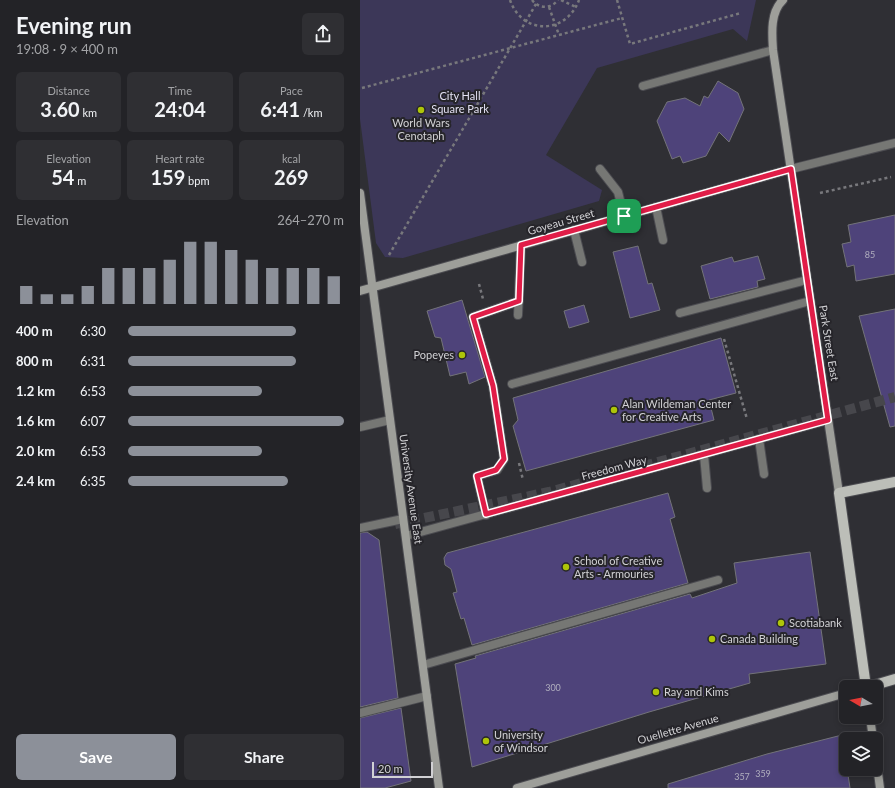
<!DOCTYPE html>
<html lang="en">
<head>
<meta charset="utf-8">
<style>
  body { margin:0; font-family:Lato,sans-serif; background:#2f2f33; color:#f1f3f6; height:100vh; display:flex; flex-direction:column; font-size:15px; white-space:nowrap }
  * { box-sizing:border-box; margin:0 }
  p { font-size:13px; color:#a3a4a7 }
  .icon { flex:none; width:22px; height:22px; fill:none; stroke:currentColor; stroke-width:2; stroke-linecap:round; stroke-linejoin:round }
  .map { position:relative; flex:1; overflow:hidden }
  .drawer { display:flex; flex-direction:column; background:#232327; width:360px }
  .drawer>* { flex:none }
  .needle { width:26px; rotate:280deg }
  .tools { position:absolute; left:479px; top:680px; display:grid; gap:8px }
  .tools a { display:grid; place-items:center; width:44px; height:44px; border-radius:6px; background:#232327; box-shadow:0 2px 6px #0003,0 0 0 1px #404044; font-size:20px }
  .scale { position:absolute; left:12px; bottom:10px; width:61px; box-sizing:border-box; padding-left:4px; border:2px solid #d1d1d4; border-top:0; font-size:11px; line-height:14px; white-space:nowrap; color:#d1d1d4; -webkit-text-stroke:3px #26252a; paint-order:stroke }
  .pin { position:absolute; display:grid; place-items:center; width:34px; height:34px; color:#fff; margin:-17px; border-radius:8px; box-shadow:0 2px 6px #0006 }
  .round { display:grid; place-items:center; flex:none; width:42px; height:42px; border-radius:6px; background:#2f2f33 }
  .headline { display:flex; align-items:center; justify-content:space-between; height:68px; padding:0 16px }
  h1 { font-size:22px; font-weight:700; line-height:30px }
  .metrics { display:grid; grid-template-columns:repeat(3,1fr); gap:6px; height:68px; padding:4px 16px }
  .metrics div { display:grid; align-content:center; border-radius:6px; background:#2f2f33; text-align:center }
  .metrics b { font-size:20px; font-weight:700 }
  .metrics small { font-size:11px; font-weight:400 }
  .metrics p { font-size:11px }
  .chart { height:112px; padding:8px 16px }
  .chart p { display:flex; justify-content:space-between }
  .chart svg { width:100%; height:72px; margin-top:4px; stroke:#8c9099; stroke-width:6 }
  .action { display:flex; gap:8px; margin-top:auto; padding:8px 16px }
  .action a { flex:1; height:46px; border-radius:6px; background:#8c9099; color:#fff; font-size:16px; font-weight:700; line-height:46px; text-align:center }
  .action a+a { background:#2f2f33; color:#f1f3f6 }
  ul { padding:0 16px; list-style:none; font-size:13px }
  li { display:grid; grid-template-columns:64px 48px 1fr; align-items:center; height:30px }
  li i { height:10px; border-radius:5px; background:#8c9099 }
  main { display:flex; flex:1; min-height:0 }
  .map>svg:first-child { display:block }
</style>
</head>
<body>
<main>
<section class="drawer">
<div class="headline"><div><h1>Evening run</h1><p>19:08 · 9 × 400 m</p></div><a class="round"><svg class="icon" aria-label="share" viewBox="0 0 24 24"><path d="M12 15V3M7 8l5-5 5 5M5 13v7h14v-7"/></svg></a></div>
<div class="metrics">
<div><p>Distance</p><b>3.60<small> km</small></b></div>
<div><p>Time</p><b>24:04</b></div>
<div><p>Pace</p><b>6:41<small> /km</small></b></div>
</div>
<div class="metrics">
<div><p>Elevation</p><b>54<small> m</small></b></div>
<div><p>Heart rate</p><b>159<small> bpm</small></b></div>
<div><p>kcal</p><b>269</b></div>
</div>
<div class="chart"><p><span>Elevation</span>264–270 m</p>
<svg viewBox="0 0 160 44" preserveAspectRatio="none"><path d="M5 44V33M15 44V38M25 44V38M35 44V33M45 44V22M55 44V22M65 44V22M75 44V17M85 44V6M95 44V6M105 44V11M115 44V17M125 44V22M135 44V22M145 44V22M155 44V27"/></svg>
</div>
<ul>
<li><b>400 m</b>6:30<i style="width:78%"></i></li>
<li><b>800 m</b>6:31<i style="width:78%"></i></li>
<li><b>1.2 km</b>6:53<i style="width:62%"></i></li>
<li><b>1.6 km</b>6:07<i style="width:100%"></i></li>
<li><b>2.0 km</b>6:53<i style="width:62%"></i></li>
<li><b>2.4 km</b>6:35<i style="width:74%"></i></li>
</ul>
<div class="action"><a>Save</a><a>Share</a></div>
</section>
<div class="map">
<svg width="535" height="788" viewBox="0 0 535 788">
  <rect width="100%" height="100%" fill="#2f2f34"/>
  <polygon fill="#3c3758" points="0,0 396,0 387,41 373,29 237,68 186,155 242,190 239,201 43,258 25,257 16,243 0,119"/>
  <g fill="#4e437a" stroke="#737379">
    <polygon points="358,81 378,93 384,109 369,142 359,132 346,156 323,163 320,156 312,159 297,121 307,102 325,98 340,106 344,96 348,98"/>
    <polygon points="535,215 535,274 496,281 494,265 487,267 482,244 491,242 488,225"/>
    <polygon points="278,246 288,284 292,283 300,310 270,318 253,252"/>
    <polygon points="398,256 405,279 397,281 398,287 350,299 341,266 372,257 374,262"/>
    <polygon points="102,300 125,377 109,384 106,372 90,376 81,338 75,337 67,311"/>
    <polygon points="224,305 229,322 209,328 204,311"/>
    <polygon points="535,309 535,426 530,427 499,316"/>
    <polygon points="361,338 376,393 349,400 354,420 166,471 153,426 158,420 153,398"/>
    <polygon points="308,493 315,517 310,519 328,583 112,645 104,618 101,619 93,593 97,592 91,569 85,565 84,558 87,553"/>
    <polygon points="7,532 19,540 38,698 0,707 0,533"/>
    <polygon points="450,552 466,664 389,674 390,683 289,712 112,767 95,664 116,658 115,656 330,594 332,598 377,583 374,563"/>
    <polygon points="41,708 51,781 25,788 0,788 0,718"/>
    <polygon points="482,735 490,788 308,788 308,784 407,754"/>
  </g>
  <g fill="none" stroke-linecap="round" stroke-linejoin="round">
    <polyline stroke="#47474c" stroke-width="10" stroke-dasharray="10 5" stroke-linecap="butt" points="35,524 189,492 535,397"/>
    <g stroke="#4c4c51" stroke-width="10">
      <g id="lane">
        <polyline points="283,86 413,50"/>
        <polyline points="240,169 258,192 264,216"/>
        <polyline points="431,169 535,143"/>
        <polyline points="296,207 303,240"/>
        <polyline points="214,230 222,262"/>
        <polyline points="320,313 447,280"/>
        <polyline points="158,315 161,245"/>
        <polyline points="152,384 450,301"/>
        <polyline points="0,427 30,420"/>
        <polyline points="399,439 404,474"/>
        <polyline points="344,455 347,488"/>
        <polyline points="126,515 117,476 137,470 144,459 133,386 113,317 159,301"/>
        <polyline points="0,528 43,519"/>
        <polyline points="63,665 358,580"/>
        <polyline points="0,713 67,696"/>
      </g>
    </g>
    <g stroke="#4c4c51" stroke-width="10">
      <polyline id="street" points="46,536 468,420"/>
    </g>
    <g stroke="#4c4c51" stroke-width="10">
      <g id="secondary">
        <path d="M423 0C410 12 412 34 413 50L479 493"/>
        <polyline points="0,193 79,788"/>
        <polyline points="0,291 431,169"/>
        <polyline points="510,717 513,739"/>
        <polyline points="516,758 520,788"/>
        <polyline points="157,788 486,693"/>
      </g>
    </g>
    <g stroke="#4c4c51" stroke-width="12">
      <g id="primary">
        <polyline points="506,687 479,493 535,482"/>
        <polyline points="508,687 535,679"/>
      </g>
    </g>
    <g stroke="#78787c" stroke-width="2.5" stroke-dasharray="3 3" stroke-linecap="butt">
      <path d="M150 0C162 35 206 35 219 0"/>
      <path d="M172 0C179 9 191 9 198 0"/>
      <polyline points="201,0 216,7"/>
      <polyline points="257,0 270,44 381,13"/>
      <polyline points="189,7 199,35"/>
      <polyline points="2,88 262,18"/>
      <polyline points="460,193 531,177"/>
      <polyline points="29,255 176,4"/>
      <polyline points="119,284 123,299"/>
      <polyline points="364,339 387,419"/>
      <polyline points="159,463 163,480"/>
    </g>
    <use href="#lane" stroke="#767774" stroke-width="8"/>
    <use href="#street" stroke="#767774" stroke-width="8"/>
    <use href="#secondary" stroke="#9e9f9a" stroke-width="8"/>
    <use href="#primary" stroke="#bcbeb8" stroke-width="10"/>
  </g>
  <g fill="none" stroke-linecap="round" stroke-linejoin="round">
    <g stroke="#fff" stroke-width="8">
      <polygon id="route" points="431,169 468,420 126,514 117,476 136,470 144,459 133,386 113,317 159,301 161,245"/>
    </g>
    <use href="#route" stroke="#e11d48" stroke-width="5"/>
  </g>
  <g fill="#aec509" stroke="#26252a" stroke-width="1.5">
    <circle cx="61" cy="110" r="4"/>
    <circle cx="102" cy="355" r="4"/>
    <circle cx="254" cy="410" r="4"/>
    <circle cx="206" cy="567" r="4"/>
    <circle cx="421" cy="623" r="4"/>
    <circle cx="352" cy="639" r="4"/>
    <circle cx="296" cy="692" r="4"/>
    <circle cx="126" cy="741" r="4"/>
  </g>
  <g text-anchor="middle" stroke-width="4" stroke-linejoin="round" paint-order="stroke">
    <g font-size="9" fill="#b0aebe">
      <text x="510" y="258">85</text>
      <text x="193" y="691">300</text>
      <text x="403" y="777">359</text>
      <text x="382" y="780">357</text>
    </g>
    <g font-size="11" fill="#e2e0f2" stroke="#26252a">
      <text x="100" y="100">City Hall<tspan x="100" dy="13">Square Park</tspan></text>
    </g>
    <g font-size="11" fill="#d1d1d4" stroke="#26252a" text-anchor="start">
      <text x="61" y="127" text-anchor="middle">World Wars<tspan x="61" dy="13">Cenotaph</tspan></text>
      <text x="94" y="359" text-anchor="end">Popeyes</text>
      <text x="262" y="408">Alan Wildeman Center<tspan x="262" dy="13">for Creative Arts</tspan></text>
      <text x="214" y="565">School of Creative<tspan x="214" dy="13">Arts - Armouries</tspan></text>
      <text x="429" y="627">Scotiabank</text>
      <text x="360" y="643">Canada Building</text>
      <text x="304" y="696">Ray and Kims</text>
      <text x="134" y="739">University<tspan x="134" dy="13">of Windsor</tspan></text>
    </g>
    <g font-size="11" fill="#d1d1d4" stroke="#26252a">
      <text transform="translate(201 222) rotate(-16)" y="4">Goyeau Street</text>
      <text transform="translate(469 343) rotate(81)" y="4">Park Street East</text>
      <text transform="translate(254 468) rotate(-15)" y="4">Freedom Way</text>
      <text transform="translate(51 489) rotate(82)" y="4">University Avenue East</text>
      <text transform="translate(318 729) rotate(-16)" y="4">Ouellette Avenue</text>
    </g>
  </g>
</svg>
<div class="tools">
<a><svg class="needle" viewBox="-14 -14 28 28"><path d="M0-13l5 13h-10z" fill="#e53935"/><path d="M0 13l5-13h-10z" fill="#a3a4a7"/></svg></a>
<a><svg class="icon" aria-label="layers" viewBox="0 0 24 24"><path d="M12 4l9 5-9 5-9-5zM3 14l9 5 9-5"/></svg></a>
</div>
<div class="scale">20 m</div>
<div class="pin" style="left:264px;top:216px;background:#1e9e55"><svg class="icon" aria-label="arrive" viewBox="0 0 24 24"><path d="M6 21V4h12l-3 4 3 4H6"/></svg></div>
</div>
</main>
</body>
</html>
